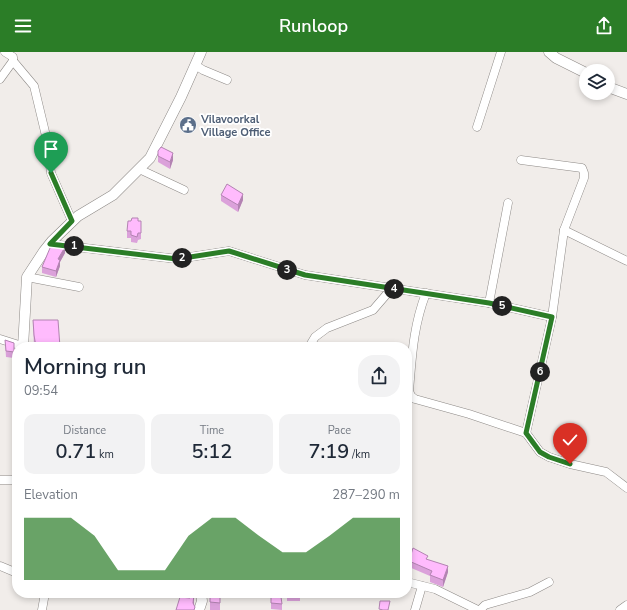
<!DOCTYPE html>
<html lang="en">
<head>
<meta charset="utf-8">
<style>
  body { margin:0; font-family:"Nunito Sans",sans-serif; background:#f2f2f3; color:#1f2937; height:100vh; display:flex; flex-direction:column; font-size:15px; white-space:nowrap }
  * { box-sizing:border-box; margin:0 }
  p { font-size:13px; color:#747a83 }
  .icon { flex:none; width:22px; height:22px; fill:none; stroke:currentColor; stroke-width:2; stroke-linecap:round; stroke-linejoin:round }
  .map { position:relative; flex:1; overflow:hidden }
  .side { position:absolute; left:12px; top:290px; width:400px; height:256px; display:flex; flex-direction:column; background:#fff; border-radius:16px; box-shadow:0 2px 6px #0003 }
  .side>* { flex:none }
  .buttons { position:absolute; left:579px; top:12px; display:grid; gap:8px }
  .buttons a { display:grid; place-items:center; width:36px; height:36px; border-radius:50%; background:#fff; box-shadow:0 2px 6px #0003; font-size:20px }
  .pin { position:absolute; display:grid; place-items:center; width:34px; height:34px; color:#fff; margin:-41px -17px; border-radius:50% 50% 50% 0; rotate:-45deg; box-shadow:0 0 4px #0007 }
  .pin .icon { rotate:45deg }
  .km { position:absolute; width:20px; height:20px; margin:-10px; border-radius:50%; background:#222; color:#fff; font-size:11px; line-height:20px; text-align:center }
  .round { display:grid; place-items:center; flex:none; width:42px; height:42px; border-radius:16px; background:#f2f2f3 }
  .head { display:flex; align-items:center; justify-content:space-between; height:68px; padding:0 12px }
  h1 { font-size:22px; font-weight:600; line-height:30px }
  .stats { display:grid; grid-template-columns:repeat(3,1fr); gap:6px; height:68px; padding:4px 12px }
  .stats div { display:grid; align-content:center; border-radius:10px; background:#f2f2f3; text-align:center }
  .stats b { font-size:20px; font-weight:600 }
  .stats small { font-size:11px; font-weight:400 }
  .stats p { font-size:11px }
  .chart { height:112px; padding:8px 12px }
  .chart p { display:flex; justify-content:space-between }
  .chart svg { width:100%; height:72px; margin-top:4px; fill:#2b7d27; opacity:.7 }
  header { display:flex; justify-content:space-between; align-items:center; height:52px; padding:0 12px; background:#2b7d27; color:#fff; font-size:18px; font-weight:600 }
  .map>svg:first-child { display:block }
</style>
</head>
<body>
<header><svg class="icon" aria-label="menu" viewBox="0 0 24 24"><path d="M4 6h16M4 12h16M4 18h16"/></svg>Runloop<svg class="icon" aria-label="share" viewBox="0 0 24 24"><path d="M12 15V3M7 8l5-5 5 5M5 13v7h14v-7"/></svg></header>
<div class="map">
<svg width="627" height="558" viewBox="0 0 627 558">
  <rect width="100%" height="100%" fill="#f1edea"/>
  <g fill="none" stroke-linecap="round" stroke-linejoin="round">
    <g stroke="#8d8986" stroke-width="9">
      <g id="minor">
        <polyline points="13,9 34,34 46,84 51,121 72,169"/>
        <polyline points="195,13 203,18 227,28"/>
        <polyline points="0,27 13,9 13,5 5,0"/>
        <polyline points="477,75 501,0"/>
        <polyline points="139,117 184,138"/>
        <polyline points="564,178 627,209"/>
        <polyline points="51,192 177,207 229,199 305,223 489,251 552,265 564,178 584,126 584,121 582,116 521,108"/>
        <polyline points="27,225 79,235"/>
        <path d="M426 241C413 275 412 304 409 339L411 344 415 347 469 362 526 381 540 400 549 405 570 412 606 420 627 436"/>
        <polyline points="489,251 508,151"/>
        <polyline points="0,287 22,294"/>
        <polyline points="309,295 315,285 327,276 373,258 392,236"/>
        <polyline points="526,381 552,265"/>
        <polyline points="0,428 17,428"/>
        <polyline points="0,514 17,521"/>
        <polyline points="407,530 435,537 478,558"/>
        <polyline points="42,558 45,541"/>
        <polyline points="415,558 422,534"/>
        <polyline points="480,558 485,553 530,540 549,530"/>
        <polyline points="620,558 627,553"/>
      </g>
    </g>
    <g stroke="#8d8986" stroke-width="11">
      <g id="tertiary">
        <polyline points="549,0 556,6 586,21"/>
        <polyline points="608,35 627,42"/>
        <polyline points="23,295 27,225 44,199 52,189 78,164 113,143 150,106 181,45 201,0"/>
        <polyline points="199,558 202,549 201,541"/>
      </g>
    </g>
    <use href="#minor" stroke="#fff" stroke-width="8"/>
    <use href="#tertiary" stroke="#fff" stroke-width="10"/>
  </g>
  <g fill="#dba1da">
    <polygon points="158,104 173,108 170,117 158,110"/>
    <polygon points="221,143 243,148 238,160 221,149"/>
    <polygon points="138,169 141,169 141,187 138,188 137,191 131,190 131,186 127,186 127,179"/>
    <polygon points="62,195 65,201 60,210 60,214 56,225 42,221 42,215"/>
    <polygon points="33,268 60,295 34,295"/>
    <polygon points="5,288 14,291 14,306 6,305"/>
    <polygon points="428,508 448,520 443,535 430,530 430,524 409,515 409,509"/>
    <polygon points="212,541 241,541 241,546 220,546 220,558 210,558 210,544 213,544"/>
    <rect x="287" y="541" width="13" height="8"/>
    <polygon points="271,544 282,552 282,558 271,557"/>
  </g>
  <g fill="#b283b1">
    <polygon points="173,101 173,108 170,117 170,110"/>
    <polygon points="243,142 243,148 238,160 238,153"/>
    <polygon points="65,195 65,201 60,210 60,214 56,225 56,219 58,207"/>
    <polygon points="448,514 448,520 443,535 443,528"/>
    <polygon points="194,543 194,551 193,558 193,551"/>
  </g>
  <g fill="#ffbbfd" stroke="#b283b1">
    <polygon points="161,95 173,101 170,110 158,104 158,99"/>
    <polygon points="227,132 243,142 238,153 221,143"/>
    <polygon points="132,166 138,166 138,169 141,169 141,181 138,181 137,185 131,183 131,179 127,179 128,169 131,169"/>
    <polygon points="54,192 62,193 62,195 65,195 58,207 60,208 56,219 42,215 50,196"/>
    <polygon points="33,268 58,268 60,295 36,295 34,283"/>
    <polygon points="5,288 14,291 14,300 6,299"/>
    <polygon points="413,496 428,504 426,507 448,514 443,528 430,523 432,519 409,509"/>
    <polygon points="213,541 220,541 220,551 210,550 210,544 213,544"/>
    <rect x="287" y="541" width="13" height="2"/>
    <polygon points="192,542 194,543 193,551 195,555 194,558 176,558 180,545 190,546"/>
    <polygon points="271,544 281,545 282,552 271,551"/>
    <polygon points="380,549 390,549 388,558 383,558 379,557"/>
  </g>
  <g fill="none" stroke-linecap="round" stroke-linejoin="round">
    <g stroke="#fff" stroke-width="8">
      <polyline id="route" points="51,121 72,169 50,192 177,207 229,199 305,223 489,251 552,265 526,381 540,400 549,405 570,412"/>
    </g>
    <use href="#route" stroke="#2b7d27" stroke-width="5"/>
  </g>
  <defs>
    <g id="civic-disc" transform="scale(0.9)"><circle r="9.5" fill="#5c6f8a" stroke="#fff"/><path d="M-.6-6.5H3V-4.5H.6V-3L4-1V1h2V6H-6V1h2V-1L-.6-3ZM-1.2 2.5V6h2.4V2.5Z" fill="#fff"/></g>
  </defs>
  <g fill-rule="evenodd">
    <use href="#civic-disc" x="188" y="73"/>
  </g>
  <g text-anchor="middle" stroke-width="3.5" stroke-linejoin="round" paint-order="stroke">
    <g font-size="11" font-weight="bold" fill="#4e5e75" stroke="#fff" text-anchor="start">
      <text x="201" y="71">Vilavoorkal<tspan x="201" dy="13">Village Office</tspan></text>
    </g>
  </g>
</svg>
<div class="buttons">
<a><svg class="icon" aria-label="layers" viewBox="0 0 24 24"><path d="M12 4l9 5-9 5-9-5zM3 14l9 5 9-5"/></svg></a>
</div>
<div class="pin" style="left:51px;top:121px;background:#1e9e55"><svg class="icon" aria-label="arrive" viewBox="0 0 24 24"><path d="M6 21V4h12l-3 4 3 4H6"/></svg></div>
<div class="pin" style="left:570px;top:412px;background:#d93025"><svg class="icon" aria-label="check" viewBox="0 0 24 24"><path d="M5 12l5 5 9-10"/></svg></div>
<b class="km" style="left:74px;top:194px">1</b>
<b class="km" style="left:182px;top:206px">2</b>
<b class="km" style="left:287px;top:218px">3</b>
<b class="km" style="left:394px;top:237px">4</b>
<b class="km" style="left:502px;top:254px">5</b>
<b class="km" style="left:540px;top:320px">6</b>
<section class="side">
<div class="head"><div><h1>Morning run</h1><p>09:54</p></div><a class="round"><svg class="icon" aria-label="share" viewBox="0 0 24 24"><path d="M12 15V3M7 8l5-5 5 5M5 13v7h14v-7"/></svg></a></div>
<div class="stats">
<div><p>Distance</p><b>0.71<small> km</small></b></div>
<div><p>Time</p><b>5:12</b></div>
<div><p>Pace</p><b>7:19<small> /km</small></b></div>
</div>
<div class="chart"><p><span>Elevation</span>287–290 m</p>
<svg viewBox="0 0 160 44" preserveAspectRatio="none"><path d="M0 44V6L10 6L20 6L30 17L40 38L50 38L60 38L70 17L80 6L90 6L100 17L110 27L120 27L130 17L140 6L150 6L160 6V44z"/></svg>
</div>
</section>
</div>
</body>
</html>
